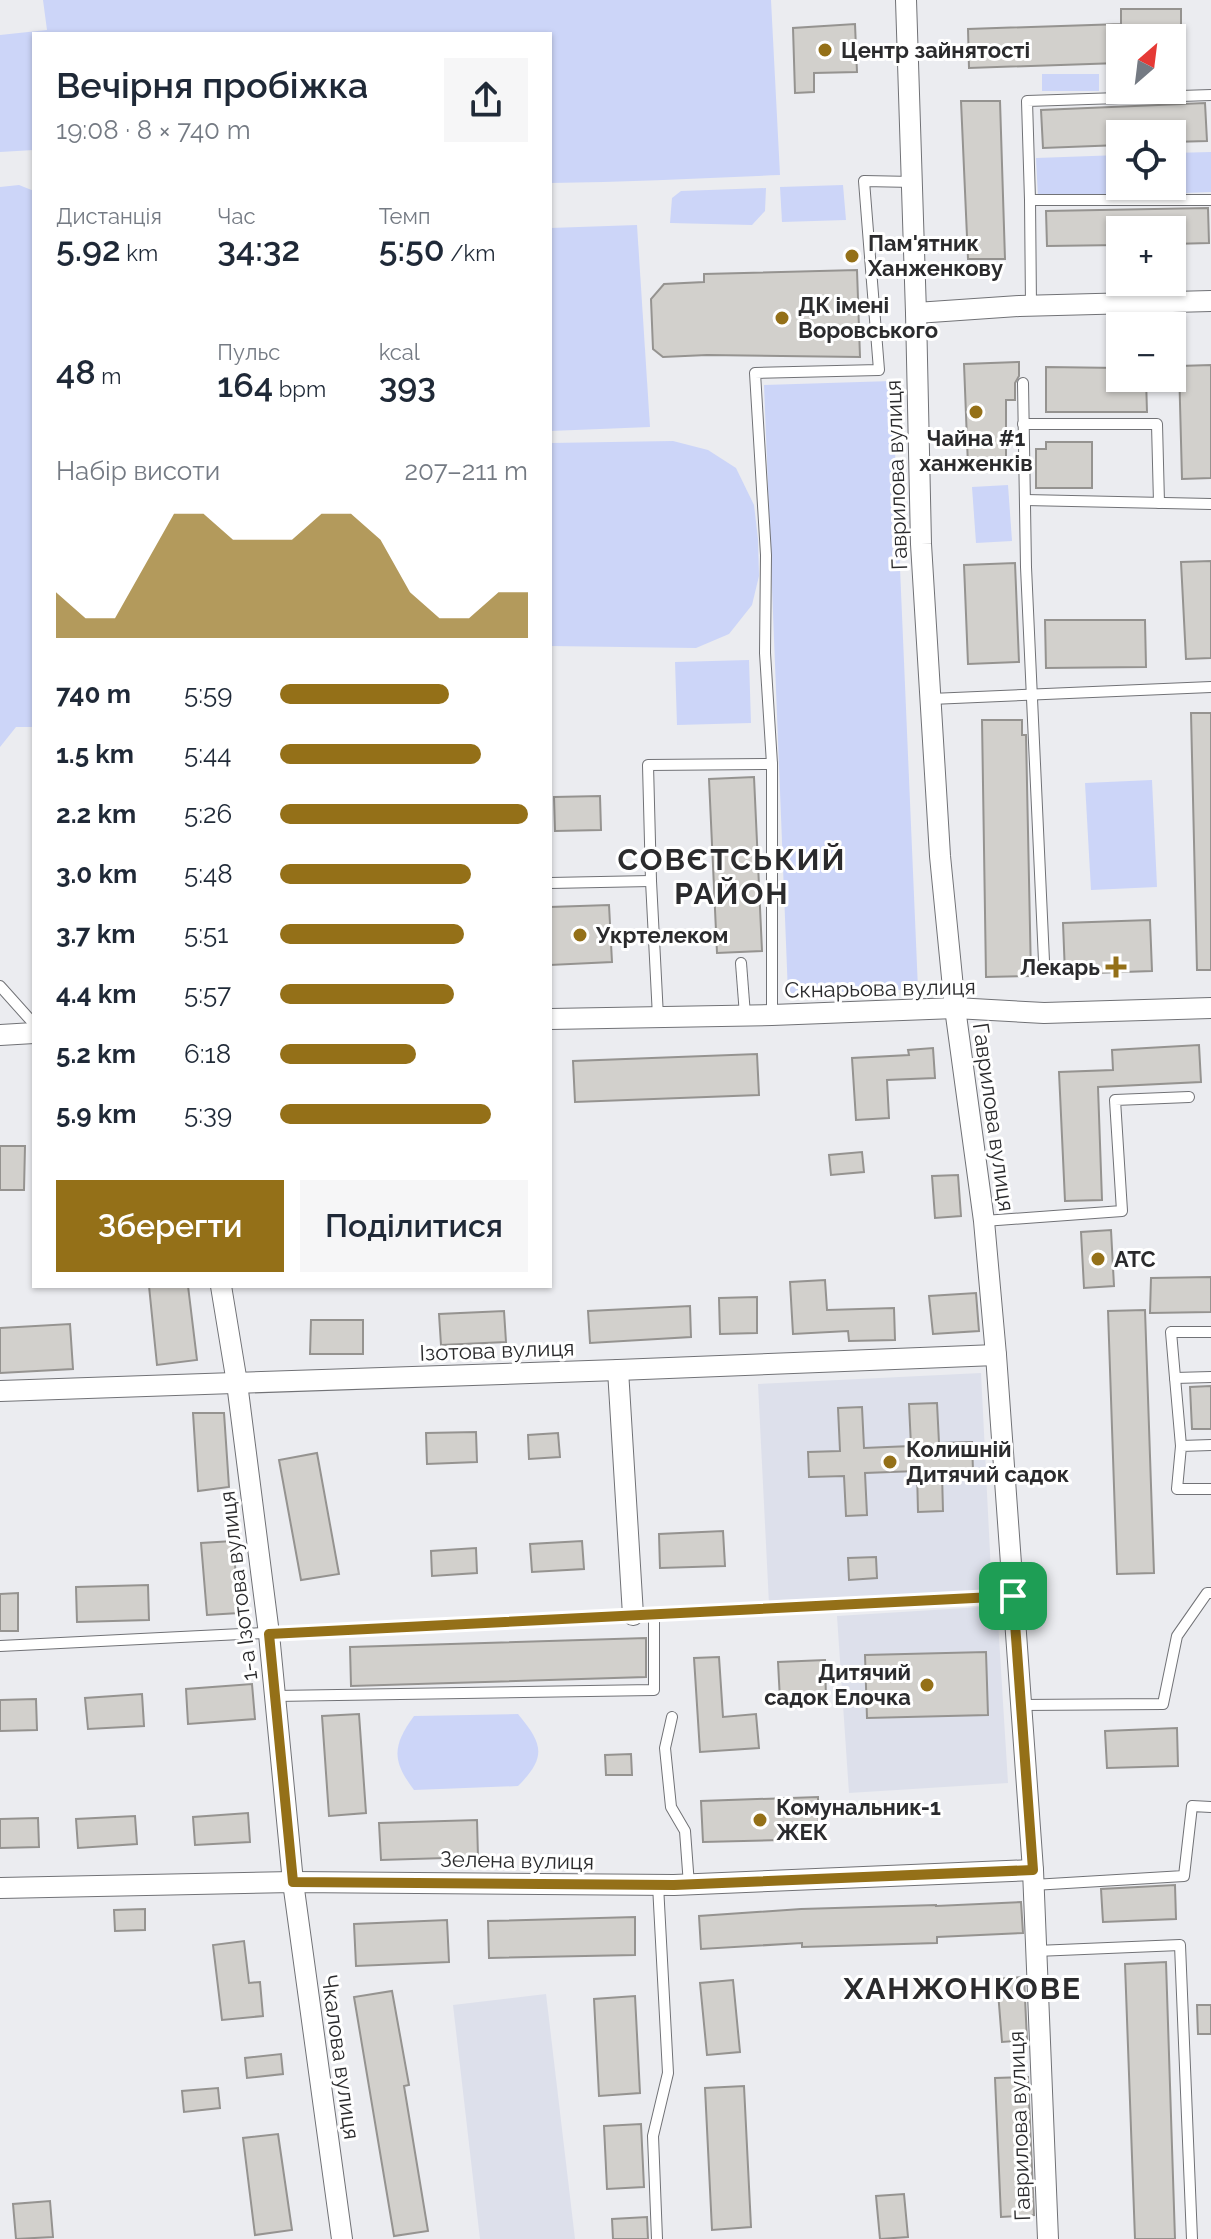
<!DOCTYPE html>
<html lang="uk">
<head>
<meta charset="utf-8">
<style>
  body { margin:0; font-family:Raleway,sans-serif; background:#f6f6f7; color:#1f2937; height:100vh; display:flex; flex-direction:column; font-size:30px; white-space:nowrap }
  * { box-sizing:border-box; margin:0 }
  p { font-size:26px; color:#747a83 }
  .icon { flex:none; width:44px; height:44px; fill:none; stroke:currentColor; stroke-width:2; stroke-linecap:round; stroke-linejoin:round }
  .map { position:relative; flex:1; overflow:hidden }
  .drawer { position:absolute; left:32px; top:32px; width:520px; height:1256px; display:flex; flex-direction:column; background:#fff; border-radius:0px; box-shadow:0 2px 6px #0004 }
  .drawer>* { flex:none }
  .needle { width:52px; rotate:28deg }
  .tools { position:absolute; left:1106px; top:24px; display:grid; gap:16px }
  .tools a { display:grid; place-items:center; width:80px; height:80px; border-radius:0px; background:#fff; box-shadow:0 2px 6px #0004; font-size:40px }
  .pin { position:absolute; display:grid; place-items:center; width:68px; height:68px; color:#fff; margin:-34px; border-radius:16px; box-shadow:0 4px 12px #0006 }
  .round { display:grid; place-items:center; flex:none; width:84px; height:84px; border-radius:0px; background:#f6f6f7 }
  .overview { display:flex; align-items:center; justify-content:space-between; height:136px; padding:0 24px }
  h1 { font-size:36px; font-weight:600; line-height:60px }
  .metrics { display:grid; grid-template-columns:repeat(3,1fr); gap:12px; height:136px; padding:8px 24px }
  .metrics div { display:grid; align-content:center }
  .metrics b { font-size:34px; font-weight:600 }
  .metrics small { font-size:22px; font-weight:400 }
  .metrics p { font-size:22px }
  .chart { height:224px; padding:16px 24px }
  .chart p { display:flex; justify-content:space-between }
  .chart svg { width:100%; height:144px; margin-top:8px; fill:#947018; opacity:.7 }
  .cta { display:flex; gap:16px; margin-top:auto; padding:16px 24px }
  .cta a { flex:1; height:92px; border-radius:0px; background:#947018; color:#fff; font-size:32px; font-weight:600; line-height:92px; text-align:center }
  .cta a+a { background:#f6f6f7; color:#1f2937 }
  ul { padding:0 24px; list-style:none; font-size:26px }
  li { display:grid; grid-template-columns:128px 96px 1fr; align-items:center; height:60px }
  li i { height:20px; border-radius:10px; background:#947018 }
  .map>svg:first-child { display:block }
</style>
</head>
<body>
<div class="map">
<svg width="1211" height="2239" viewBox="0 0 1211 2239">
  <rect width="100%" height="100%" fill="#ebecf0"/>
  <g fill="#dde0eb">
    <polygon points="981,1373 992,1593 769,1604 758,1384"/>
    <polygon points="997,1606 1008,1783 849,1793 837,1616"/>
    <polygon points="546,1994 575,2239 480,2239 453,2005"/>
  </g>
  <g fill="#ccd5f8">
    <path d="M43 0H771L780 175C703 178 627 182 550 183V34H34V150L0 152V35L47 30Z"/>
    <rect x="1042" y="74" width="57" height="17"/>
    <polygon points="1211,152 1211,192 1159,194 1159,186 1172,186 1172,153"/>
    <polygon points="1120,155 1120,180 1113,180 1114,196 1038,198 1036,158"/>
    <polygon points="19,185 34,191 34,727 16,727 0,747 0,187"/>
    <polygon points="843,185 846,220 782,222 780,187"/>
    <polygon points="766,188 765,211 752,225 670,223 672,198 681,191"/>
    <polygon points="637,225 650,427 550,431 550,228"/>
    <polygon points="892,381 918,989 788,994 764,385"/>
    <polygon points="673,441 708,450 736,468 754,505 758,539 759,576 752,605 729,634 696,648 550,646 550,443"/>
    <polygon points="1008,485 1012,541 976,543 972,487"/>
    <polygon points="749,660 751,723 677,725 675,662"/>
    <polygon points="1152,780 1157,887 1091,890 1085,783"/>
    <path d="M518 1714C543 1744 547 1757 518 1786L414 1790C392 1761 392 1746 414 1716Z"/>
  </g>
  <g fill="#d2d0cc" stroke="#959390" stroke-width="2">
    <polygon points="1121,9 1181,9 1181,38 1118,38 1119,63 969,68 968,29 1121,24"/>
    <polygon points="855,24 857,72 814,73 814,92 795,93 793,28"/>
    <polygon points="961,101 1000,101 1005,259 968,259"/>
    <polygon points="1205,103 1207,141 1172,142 1172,134 1120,134 1120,145 1043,148 1041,110"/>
    <polygon points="1208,208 1209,243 1172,244 1172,230 1120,230 1120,245 1047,246 1046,211"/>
    <polygon points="857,270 860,357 707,355 663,357 653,349 651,299 664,284 704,282 704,274"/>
    <polygon points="1019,362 1019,376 1015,383 1015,400 1006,400 1006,465 968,466 964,364"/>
    <polygon points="1211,365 1211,478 1182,479 1179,366"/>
    <polygon points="1046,367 1120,368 1120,378 1146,378 1147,412 1046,412"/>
    <polygon points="1046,442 1092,442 1092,488 1036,488 1036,449 1046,449"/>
    <polygon points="1211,561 1211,658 1186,659 1181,562"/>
    <polygon points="1015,563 1019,662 968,664 964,565"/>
    <polygon points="1045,620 1145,620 1146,667 1046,668"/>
    <polygon points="1191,713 1211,713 1211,970 1197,970"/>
    <polygon points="982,720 1022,720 1022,735 1026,735 1031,976 986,977"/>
    <polygon points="754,777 762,951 717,953 709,779"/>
    <polygon points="600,796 601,830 555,831 554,797"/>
    <polygon points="609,905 612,962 550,965 550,907"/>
    <polygon points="1150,920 1152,971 1065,974 1063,923"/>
    <polygon points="1199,1045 1201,1082 1098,1087 1102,1200 1065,1201 1059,1072 1113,1070 1112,1050"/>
    <polygon points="933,1048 935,1078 887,1080 889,1118 856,1120 852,1058 909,1055 908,1050"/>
    <polygon points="757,1054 759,1095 575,1102 573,1061"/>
    <polygon points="0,1146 25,1146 24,1190 0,1190"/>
    <polygon points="862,1152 864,1172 831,1175 829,1155"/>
    <polygon points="958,1175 961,1216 935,1218 932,1176"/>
    <polygon points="1111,1230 1114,1286 1084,1288 1081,1232"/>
    <polygon points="1211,1277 1211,1312 1150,1313 1151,1278"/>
    <polygon points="825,1280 827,1310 894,1308 895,1340 849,1341 848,1331 793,1334 790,1282"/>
    <polygon points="149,1286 188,1286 197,1360 157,1365"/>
    <polygon points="976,1293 979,1331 933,1334 929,1296"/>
    <polygon points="757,1297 757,1333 720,1334 719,1298"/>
    <polygon points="690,1306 691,1337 590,1343 588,1311"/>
    <polygon points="1145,1310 1154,1573 1117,1574 1108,1311"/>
    <polygon points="504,1311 506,1342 441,1345 439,1314"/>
    <polygon points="311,1320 363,1320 363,1354 310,1354"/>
    <polygon points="70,1324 73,1369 0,1373 0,1328"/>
    <polygon points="1211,1386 1211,1429 1192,1429 1190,1387"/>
    <polygon points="937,1403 939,1443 972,1442 973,1471 942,1473 943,1511 918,1512 917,1471 865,1473 867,1515 846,1516 844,1476 809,1477 808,1452 840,1451 838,1408 862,1407 864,1448 911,1446 909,1404"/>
    <polygon points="193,1413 224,1413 229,1487 198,1491"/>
    <polygon points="476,1432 477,1462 427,1464 426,1433"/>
    <polygon points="558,1433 560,1457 529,1459 528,1435"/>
    <polygon points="317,1453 339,1574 301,1580 279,1460"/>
    <polygon points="723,1531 725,1566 660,1568 659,1534"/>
    <polygon points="233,1541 239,1613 207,1615 201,1543"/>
    <polygon points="582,1541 584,1569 532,1572 530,1544"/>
    <polygon points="476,1548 477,1573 432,1576 431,1551"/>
    <polygon points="876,1557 877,1578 849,1580 848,1558"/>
    <polygon points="148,1585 149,1620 77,1622 76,1587"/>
    <polygon points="18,1593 18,1631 0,1631 0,1594"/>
    <polygon points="646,1638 646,1677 351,1686 350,1647"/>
    <polygon points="986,1652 988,1715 867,1718 865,1655"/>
    <polygon points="719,1657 723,1717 756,1714 759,1748 700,1752 694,1658"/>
    <polygon points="825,1660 826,1698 780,1700 778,1662"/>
    <polygon points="252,1684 255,1719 188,1724 186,1689"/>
    <polygon points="142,1694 144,1726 88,1729 85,1698"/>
    <polygon points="36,1699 37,1730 0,1731 0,1700"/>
    <polygon points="359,1714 366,1813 329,1816 322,1716"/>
    <polygon points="1177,1728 1178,1766 1107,1768 1105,1731"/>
    <polygon points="631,1754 632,1775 606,1775 605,1755"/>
    <polygon points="818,1797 819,1839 703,1842 701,1801"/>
    <polygon points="248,1813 250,1842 195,1845 193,1817"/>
    <polygon points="135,1816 137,1844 78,1848 76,1819"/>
    <polygon points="38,1818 39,1847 0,1848 0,1819"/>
    <polygon points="477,1820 478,1857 381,1860 379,1823"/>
    <polygon points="1175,1885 1176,1919 1103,1922 1101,1889"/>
    <polygon points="1021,1902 1023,1933 937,1937 937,1943 802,1947 802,1943 701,1949 699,1916 801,1909 936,1905 936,1906"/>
    <polygon points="145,1909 145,1930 115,1931 114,1910"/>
    <polygon points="635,1917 635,1955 489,1958 488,1921"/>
    <polygon points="447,1920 449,1962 356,1966 354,1924"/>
    <polygon points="244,1941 249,1983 260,1982 263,2016 222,2020 213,1945"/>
    <polygon points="1166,1962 1175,2239 1135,2239 1125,1964"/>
    <polygon points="1024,1977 1027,2040 1002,2042 997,1979"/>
    <polygon points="733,1980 740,2052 707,2055 700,1983"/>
    <polygon points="392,1991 409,2085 404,2086 428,2231 394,2236 354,1997"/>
    <polygon points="635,1996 640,2093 599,2096 594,1999"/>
    <polygon points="1197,2005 1211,2005 1211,2034 1198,2034"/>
    <polygon points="281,2054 283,2074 247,2078 245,2058"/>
    <polygon points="1028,2077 1034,2215 1001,2217 995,2078"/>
    <polygon points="744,2086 751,2227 712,2230 705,2088"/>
    <polygon points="218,2088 220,2108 184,2112 182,2091"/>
    <polygon points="641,2124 644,2187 607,2189 604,2126"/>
    <polygon points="278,2134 292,2230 255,2235 243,2138"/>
    <polygon points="904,2194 908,2237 880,2239 876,2196"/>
    <polygon points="50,2201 53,2237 16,2239 13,2204"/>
    <polygon points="647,2217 648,2239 613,2239 612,2219"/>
  </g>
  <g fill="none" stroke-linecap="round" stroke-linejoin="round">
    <g stroke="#717276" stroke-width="12">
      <g id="service">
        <polyline points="1030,200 1027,101 1211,95"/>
        <polyline points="1031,306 1030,200 1211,200"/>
        <polyline points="1023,383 1026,567 1044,961"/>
        <polyline points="1023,424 1157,424 1159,503"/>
        <polyline points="1025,500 1211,504"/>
        <polyline points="931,699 1211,687"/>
        <polyline points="550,883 651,881"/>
        <polyline points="741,963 745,1015"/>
        <polyline points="0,986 34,1024"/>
        <polyline points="772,1015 772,764 765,653 766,555 755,373 879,370 864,181 913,182"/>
        <polyline points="658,1017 651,881 648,765 772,764"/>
        <polyline points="984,1221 1122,1211 1115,1100 1189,1097"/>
        <polyline points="1175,1378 1211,1377"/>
        <polyline points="1211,1445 1181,1446 1177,1489 1211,1489"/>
        <polyline points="1181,1446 1171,1332 1211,1332"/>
        <polyline points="0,1646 1013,1596"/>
        <polyline points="275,1696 654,1690 654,1614"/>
        <polyline points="1021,1705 1163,1704 1177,1636 1207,1593 1211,1593"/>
        <polyline points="672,1717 665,1748 671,1807 685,1831 689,1885"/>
        <polyline points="1033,1885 1184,1876 1192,1806 1211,1807"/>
        <polyline points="1036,1951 1180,1945 1192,2239"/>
        <polyline points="657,2239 653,2136 668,2073 658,1885"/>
      </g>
    </g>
    <g stroke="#717276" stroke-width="22">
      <g id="minor">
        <polyline points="906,0 916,313 921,544 936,790 940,856 955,1008 984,1221 996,1355 1033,1870 1048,2239"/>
        <polyline points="916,313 1019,306 1211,301"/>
        <polyline points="550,1019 772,1015 955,1008 1044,1013 1211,1008"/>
        <polyline points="0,1035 34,1033"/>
        <polyline points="221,1286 237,1383 269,1634 293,1882 342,2239"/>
        <polyline points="618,1370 633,1615"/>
        <polyline points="0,1391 618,1370 996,1355"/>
        <polyline points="0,1888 293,1882 674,1885 1033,1870"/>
      </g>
    </g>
    <use href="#service" stroke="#fff" stroke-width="10"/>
    <use href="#minor" stroke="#fff" stroke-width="20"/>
  </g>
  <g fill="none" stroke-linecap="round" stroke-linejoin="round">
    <g stroke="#fff" stroke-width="16">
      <polygon id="route" points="1013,1596 1033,1870 674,1885 293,1882 269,1634"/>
    </g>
    <use href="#route" stroke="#947018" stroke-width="10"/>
  </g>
  <g fill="#947018" stroke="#fff" stroke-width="3">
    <circle cx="825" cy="50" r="8"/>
    <circle cx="852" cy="256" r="8"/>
    <circle cx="782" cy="318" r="8"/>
    <circle cx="976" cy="412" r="8"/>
    <circle cx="580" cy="935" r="8"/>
    <path d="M1112 955h8v8h8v8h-8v8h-8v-8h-8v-8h8z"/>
    <circle cx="1098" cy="1259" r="8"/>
    <circle cx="890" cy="1462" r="8"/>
    <circle cx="927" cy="1685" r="8"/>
    <circle cx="760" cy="1820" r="8"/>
  </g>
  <g text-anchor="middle" stroke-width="6" stroke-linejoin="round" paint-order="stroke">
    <g font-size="22" font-weight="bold" fill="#2b2b2d" stroke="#fff" text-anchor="start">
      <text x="841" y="58">Центр зайнятості</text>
      <text x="868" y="251">Пам'ятник<tspan x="868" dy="25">Ханженкову</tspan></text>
      <text x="798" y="313">ДК імені<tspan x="798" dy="25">Воровського</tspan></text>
      <text x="976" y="446" text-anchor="middle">Чайна #1<tspan x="976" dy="25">ханженків</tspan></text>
      <text x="596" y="943">Укртелеком</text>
      <text x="1100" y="975" text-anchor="end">Лекарь</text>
      <text x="1114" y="1267">АТС</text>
      <text x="906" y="1457">Колишній<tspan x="906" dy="25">Дитячий садок</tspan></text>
      <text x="911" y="1680" text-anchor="end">Дитячий<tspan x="911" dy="25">садок Елочка</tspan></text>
      <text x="776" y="1815">Комунальник-1<tspan x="776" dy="25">ЖЕК</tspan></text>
    </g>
    <g font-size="22" fill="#2b2b2d" stroke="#fff">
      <text transform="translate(896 475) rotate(-92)" y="8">Гаврилова вулиця</text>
      <text transform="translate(880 988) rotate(-1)" y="8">Скнарьова вулиця</text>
      <text transform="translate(994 1117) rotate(82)" y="8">Гаврилова вулиця</text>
      <text transform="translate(497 1350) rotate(-2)" y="8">Ізотова вулиця</text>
      <text transform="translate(238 1586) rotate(-97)" y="8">1-а Ізотова вулиця</text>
      <text transform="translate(517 1860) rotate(1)" y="8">Зелена вулиця</text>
      <text transform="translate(341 2057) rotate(82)" y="8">Чкалова вулиця</text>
      <text transform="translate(1019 2126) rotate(-92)" y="8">Гаврилова вулиця</text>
    </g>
    <g font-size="30" font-weight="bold" letter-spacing="2" fill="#2b2b2d" stroke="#fff">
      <text x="732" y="870">СОВЄТСЬКИЙ<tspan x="732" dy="34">РАЙОН</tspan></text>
      <text x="963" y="1999">ХАНЖОНКОВЕ</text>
    </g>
  </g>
</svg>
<div class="tools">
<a><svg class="needle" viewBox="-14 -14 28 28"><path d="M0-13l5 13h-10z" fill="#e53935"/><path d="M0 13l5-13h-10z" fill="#747a83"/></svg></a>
<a><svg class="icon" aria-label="locate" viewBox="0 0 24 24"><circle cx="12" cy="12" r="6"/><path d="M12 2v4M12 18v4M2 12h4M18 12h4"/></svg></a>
<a>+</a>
<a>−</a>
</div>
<div class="pin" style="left:1013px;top:1596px;background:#1e9e55"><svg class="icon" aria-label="arrive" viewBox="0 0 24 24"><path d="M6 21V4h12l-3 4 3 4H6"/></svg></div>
<section class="drawer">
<div class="overview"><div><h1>Вечірня пробіжка</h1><p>19:08 · 8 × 740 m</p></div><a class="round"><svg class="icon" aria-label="share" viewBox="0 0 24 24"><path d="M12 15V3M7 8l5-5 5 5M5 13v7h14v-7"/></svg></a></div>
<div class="metrics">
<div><p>Дистанція</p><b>5.92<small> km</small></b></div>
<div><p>Час</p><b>34:32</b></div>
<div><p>Темп</p><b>5:50<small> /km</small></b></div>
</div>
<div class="metrics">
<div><b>48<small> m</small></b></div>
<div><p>Пульс</p><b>164<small> bpm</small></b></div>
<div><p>kcal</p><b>393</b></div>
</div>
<div class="chart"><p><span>Набір висоти</span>207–211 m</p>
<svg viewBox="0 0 160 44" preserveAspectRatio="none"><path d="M0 44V30L10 38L20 38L30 22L40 6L50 6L60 14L70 14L80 14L90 6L100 6L110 14L120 30L130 38L140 38L150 30L160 30V44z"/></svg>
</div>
<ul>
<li><b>740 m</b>5:59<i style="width:68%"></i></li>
<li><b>1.5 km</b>5:44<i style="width:81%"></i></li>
<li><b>2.2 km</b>5:26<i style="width:100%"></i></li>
<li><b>3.0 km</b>5:48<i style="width:77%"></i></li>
<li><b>3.7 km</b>5:51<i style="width:74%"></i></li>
<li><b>4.4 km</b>5:57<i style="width:70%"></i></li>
<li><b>5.2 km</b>6:18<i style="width:55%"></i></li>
<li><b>5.9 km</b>5:39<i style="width:85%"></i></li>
</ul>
<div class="cta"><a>Зберегти</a><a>Поділитися</a></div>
</section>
</div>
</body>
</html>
